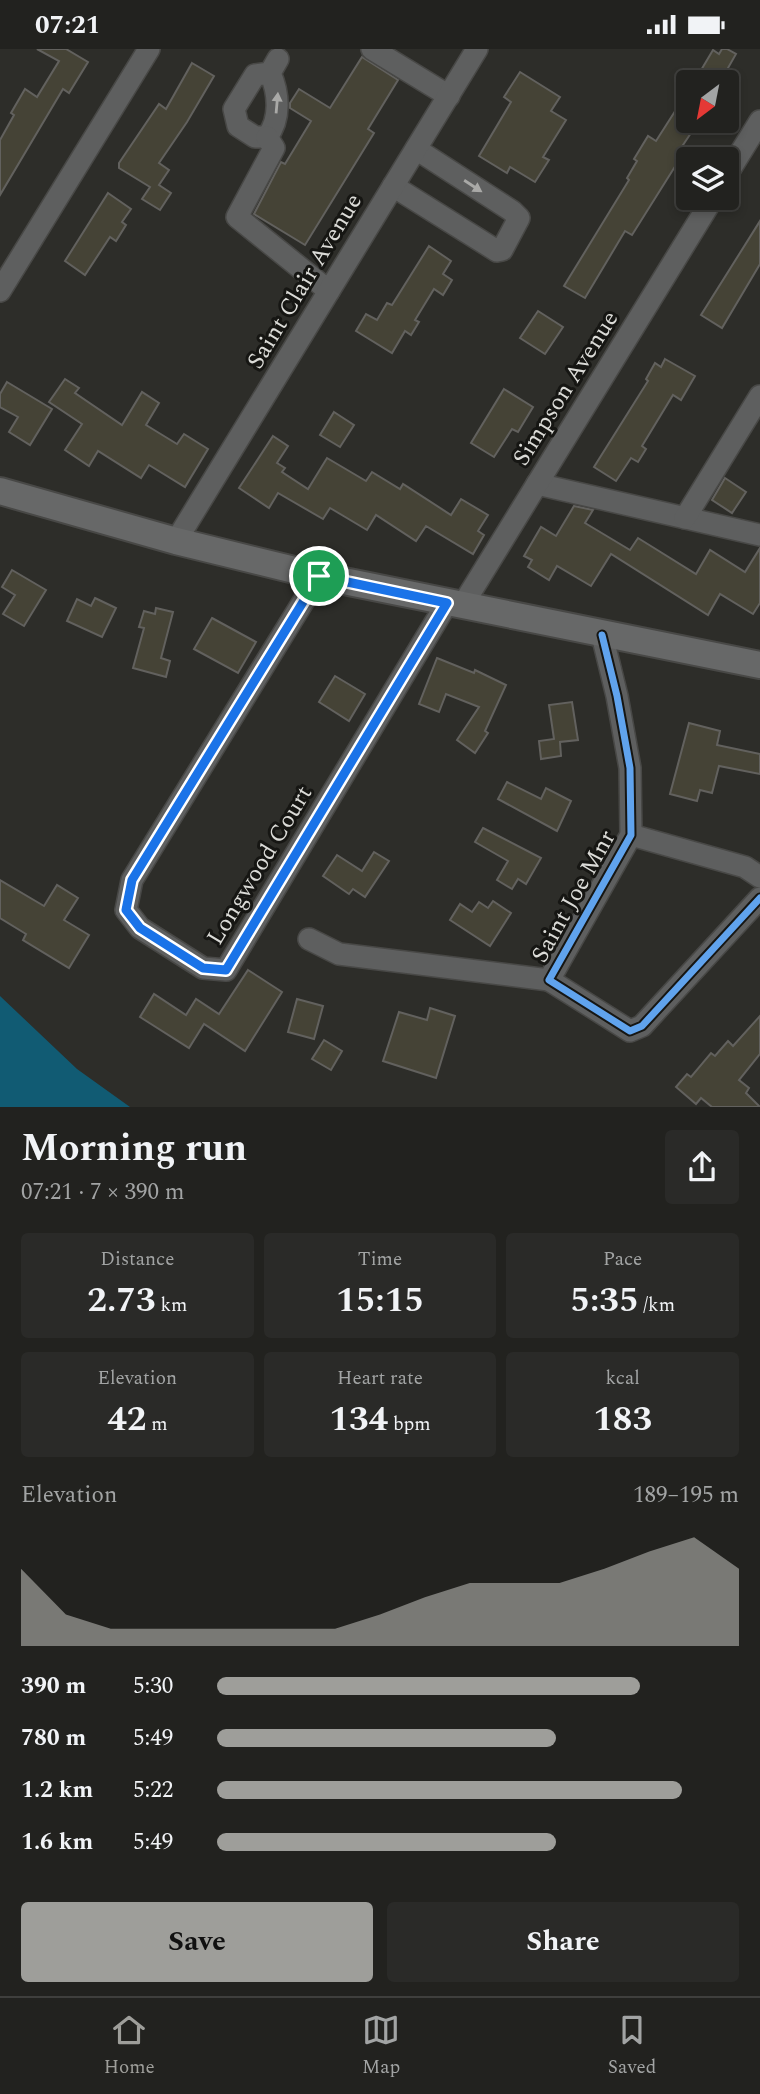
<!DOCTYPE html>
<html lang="en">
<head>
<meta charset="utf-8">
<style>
  body { margin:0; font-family:Spectral,serif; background:#2a2a28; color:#f1f3f6; height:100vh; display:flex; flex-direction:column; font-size:26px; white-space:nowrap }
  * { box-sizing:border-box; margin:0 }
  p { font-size:23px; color:#a2a4a4 }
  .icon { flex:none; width:38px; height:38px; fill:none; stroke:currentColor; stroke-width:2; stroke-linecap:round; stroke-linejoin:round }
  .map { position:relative; height:1058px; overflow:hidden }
  .panel { display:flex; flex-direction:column; background:#22221f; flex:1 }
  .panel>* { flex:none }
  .needle { width:46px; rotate:212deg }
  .controls { position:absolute; left:676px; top:21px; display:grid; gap:14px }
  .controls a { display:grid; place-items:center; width:63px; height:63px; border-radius:7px; background:#22221f; box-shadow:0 4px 10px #0003,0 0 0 2px #3f3f3d; font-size:35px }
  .pin { position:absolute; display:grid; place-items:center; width:60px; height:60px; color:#fff; margin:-30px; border:4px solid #fff; border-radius:50%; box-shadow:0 2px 7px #0007 }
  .round { display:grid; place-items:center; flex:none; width:74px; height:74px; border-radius:7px; background:#2a2a28 }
  .overview { display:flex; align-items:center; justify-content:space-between; height:119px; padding:0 21px }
  h1 { font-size:38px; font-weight:700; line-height:52px }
  .metrics { display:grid; grid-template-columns:repeat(3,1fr); gap:10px; height:119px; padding:7px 21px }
  .metrics div { display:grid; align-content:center; border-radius:7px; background:#2a2a28; text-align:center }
  .metrics b { font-size:35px; font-weight:700 }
  .metrics small { font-size:19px; font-weight:400 }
  .metrics p { font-size:19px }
  .chart { height:196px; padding:14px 21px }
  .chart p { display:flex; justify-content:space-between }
  .chart svg { width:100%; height:126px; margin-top:7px; fill:#9e9e9a; opacity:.7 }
  .action { display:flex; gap:14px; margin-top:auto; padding:14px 21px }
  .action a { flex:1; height:80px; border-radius:7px; background:#9e9e9a; color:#111; font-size:28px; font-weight:700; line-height:80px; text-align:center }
  .action a+a { background:#2a2a28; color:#f1f3f6 }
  ul { padding:0 21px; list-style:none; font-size:23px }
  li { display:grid; grid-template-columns:112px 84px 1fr; align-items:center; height:52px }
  li i { height:18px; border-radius:9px; background:#9e9e9a }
  .status { display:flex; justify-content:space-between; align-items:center; height:49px; padding:0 35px; background:#22221f; direction:ltr }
  .status svg { height:19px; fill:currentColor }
  .dock { display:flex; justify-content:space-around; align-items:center; height:98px; border-top:2px solid #3f3f3d; background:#22221f; font-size:19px; color:#a2a4a4 }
  .dock a { display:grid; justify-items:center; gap:4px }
  .dock .selected { color:#9e9e9a }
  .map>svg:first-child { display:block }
</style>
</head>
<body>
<div class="status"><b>07:21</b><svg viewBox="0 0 49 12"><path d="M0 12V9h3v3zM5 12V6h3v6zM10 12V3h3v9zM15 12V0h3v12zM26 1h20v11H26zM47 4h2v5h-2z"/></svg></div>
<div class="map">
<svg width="760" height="1058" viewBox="0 0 760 1058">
  <rect width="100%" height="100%" fill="#2d2d29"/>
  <polygon fill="#115b73" points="0,947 77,1020 130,1058 0,1058"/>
  <g fill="#454336" stroke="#62615e" stroke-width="2">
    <polygon points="37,0 66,0 88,13 69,44 63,40 0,146 0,91 14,66 11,64 25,40 37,48 59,12"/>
    <polygon points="722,0 727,0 736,5 720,33 694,33 713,1 719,5"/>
    <polygon points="362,8 398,31 368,80 374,84 305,196 254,165 281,113 285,115 311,72 290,59 290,54 299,40 330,59"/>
    <polygon points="192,14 214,27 187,73 159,114 169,121 159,136 171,144 160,161 142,150 150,138 119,119 119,114 159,55 166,60"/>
    <polygon points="520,23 560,48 551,62 566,71 543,108 549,111 535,133 510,118 507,124 479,107 511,53 504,48"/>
    <polygon points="688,42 688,72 699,72 677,105 681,108 632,186 625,182 585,249 564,237 629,131 627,129 637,112 634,110 648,87 656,92"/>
    <polygon points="108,144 131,160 122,173 126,176 116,192 110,188 85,226 65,212"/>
    <polygon points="760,172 760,215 722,279 701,266"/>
    <polygon points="429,197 451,212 443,225 452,231 443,246 434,240 415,271 419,273 411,286 405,282 392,304 356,282 366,265 377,271 387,254 392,256"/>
    <polygon points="538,262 563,278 545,305 520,289"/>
    <polygon points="665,310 695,327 681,351 673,346 642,397 646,400 638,413 631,409 616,432 594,418 648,332 646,330 655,314 661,318"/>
    <polygon points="65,330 79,339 75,344 122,376 142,343 159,354 146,376 177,395 184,385 208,400 185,438 149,416 141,429 98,402 89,417 65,401 82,375 49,353"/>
    <polygon points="7,333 52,360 30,396 9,383 18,368 0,358 0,345"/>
    <polygon points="504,340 533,358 518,383 512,380 494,408 471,394"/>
    <polygon points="334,363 354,376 340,398 320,386"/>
    <polygon points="273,387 288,397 277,414 285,419 282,423 308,440 327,409 366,432 372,423 400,440 403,435 451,466 461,450 488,466 478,482 484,486 473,505 426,477 416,492 376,466 367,481 330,459 323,470 278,444 269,459 239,439"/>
    <polygon points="725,429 746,443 732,464 712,451"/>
    <polygon points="574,457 593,461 585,474 630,501 638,489 696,525 710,501 745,523 760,499 760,554 753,565 720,545 708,566 611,505 591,537 557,517 549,531 528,518 532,511 524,507 541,478 556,487"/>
    <polygon points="12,521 46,541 24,577 3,565 15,546 2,538"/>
    <polygon points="95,549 116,559 102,588 67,572 77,550 91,557"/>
    <polygon points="156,559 173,563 161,609 170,612 166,628 133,619 144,579 139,578 144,562 155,565"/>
    <polygon points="212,569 256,593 238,624 194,600"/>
    <polygon points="437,609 474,624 475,621 506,636 485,682 488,684 475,704 457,691 479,658 446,645 439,663 419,655"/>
    <polygon points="335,627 365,645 349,672 319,653"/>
    <polygon points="572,653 578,691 560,693 561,707 541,710 539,692 554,690 549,656"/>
    <polygon points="689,674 720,682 717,696 760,705 760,725 719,717 712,744 700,741 697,752 670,745"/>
    <polygon points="507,733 541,750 546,739 571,752 557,782 498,750"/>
    <polygon points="483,779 541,809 526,835 518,830 512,840 497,831 508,812 475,793"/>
    <polygon points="374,803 389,812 365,848 353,840 349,845 323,827 337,806 362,822"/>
    <polygon points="0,831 44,857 57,836 78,849 64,871 89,886 69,919 23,891 26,885 0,869"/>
    <polygon points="493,852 511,864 490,897 450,871 460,855 472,863 479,853 488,859"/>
    <polygon points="248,921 282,943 245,1002 204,975 189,999 140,968 154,945 186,966 196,950 219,965"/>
    <polygon points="297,950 323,957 314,990 288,983"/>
    <polygon points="430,959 455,967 436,1029 383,1012 399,963 427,971"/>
    <polygon points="760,967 760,1005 739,1031 749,1039 746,1044 760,1058 712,1058 701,1049 696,1055 676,1038 687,1025 691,1028 711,1004 715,1007 728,992 733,997"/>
    <polygon points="324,991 342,1002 331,1021 312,1010"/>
  </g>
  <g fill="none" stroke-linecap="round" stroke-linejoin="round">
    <g stroke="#484846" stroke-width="24">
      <g id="minor">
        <polyline points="372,0 449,47"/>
        <path d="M270 24C279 44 281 70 267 88H255L238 77 234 60 255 26 270 24 278 10"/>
        <polyline points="267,88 274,99 237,168 329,242"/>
        <polyline points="726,127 760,72"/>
        <polyline points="393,137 497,202 502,201 519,169 512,162 416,100"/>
        <polyline points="0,242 149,0"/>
        <polyline points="537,435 760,486"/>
        <polyline points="685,469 760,347"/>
        <polyline points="176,492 477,0"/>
        <polyline points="319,527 132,831 126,861 140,879 203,919 226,921 447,554"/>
        <polyline points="462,557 713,149"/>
        <polyline points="602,586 617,647 630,719 631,786 549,931 630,982 642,977 760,849"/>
        <polyline points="631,786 745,818 760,828"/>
        <polyline points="309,890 339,905 549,931"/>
      </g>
    </g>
    <g stroke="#484846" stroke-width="30">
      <polyline id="major" points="0,442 176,492 319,527 760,616"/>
    </g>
    <use href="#minor" stroke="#5e5f5f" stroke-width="21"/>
    <use href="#major" stroke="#676868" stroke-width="26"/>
    <g stroke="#161613" stroke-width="11">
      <g id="cycleway">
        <polyline points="319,527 132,831 126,861 140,879 203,919 226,921 447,554"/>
        <polyline points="602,586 617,647 630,719 631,786 549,931 630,982 642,977 760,849"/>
      </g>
    </g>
    <use href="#cycleway" stroke="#60a3ed" stroke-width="7"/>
  </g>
  <defs><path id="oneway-solid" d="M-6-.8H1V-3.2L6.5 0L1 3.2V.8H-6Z" transform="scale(1.75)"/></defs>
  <g fill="#a9a9a7">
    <use href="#oneway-solid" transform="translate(277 54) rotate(-85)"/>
    <use href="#oneway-solid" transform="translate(473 137) rotate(33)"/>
  </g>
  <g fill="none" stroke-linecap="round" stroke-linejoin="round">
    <g stroke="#fff" stroke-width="14">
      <polygon id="route" points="319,527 447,554 226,921 203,919 140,879 126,861 132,831"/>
    </g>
    <use href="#route" stroke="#1a73e8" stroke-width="9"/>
  </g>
  <g text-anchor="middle" stroke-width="6" stroke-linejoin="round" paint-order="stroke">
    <g font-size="24" fill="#dbdbd7" stroke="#161613">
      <text transform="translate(304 232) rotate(-59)" y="8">Saint Clair Avenue</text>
      <text transform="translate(565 339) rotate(-58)" y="8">Simpson Avenue</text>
      <text transform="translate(259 816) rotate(-59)" y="8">Longwood Court</text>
      <text transform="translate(573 847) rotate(-61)" y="8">Saint Joe Mnr</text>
    </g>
  </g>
</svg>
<div class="controls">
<a><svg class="needle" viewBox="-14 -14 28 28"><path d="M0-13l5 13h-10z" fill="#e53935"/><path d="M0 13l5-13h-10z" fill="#a2a4a4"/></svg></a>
<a><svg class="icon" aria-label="layers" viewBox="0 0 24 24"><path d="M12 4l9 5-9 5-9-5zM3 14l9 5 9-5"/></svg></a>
</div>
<div class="pin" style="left:319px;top:527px;background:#1e9e55"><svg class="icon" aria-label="arrive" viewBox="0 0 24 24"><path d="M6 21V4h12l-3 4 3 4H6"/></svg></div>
</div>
<section class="panel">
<div class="overview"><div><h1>Morning run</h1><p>07:21 · 7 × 390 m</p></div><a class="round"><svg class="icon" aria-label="share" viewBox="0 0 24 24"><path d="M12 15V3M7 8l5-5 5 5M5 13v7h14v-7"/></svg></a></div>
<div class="metrics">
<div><p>Distance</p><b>2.73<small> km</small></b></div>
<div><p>Time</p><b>15:15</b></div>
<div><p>Pace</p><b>5:35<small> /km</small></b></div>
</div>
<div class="metrics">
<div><p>Elevation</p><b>42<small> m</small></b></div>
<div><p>Heart rate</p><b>134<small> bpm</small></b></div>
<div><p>kcal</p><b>183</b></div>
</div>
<div class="chart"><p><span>Elevation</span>189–195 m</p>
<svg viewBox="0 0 160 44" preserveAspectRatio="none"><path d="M0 44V17L10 33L20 38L30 38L40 38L50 38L60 38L70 38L80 33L90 27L100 22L110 22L120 22L130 17L140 11L150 6L160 17V44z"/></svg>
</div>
<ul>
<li><b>390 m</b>5:30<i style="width:81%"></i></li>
<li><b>780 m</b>5:49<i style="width:65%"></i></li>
<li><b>1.2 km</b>5:22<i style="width:89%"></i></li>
<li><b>1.6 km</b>5:49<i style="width:65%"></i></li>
</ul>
<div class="action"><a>Save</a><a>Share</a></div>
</section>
<nav class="dock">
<a class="selected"><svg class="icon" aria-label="home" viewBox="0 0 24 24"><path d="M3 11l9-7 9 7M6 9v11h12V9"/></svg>Home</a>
<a><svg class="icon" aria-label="map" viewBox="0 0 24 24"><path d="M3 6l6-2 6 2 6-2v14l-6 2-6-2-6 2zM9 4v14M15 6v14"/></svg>Map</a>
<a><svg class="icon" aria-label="saved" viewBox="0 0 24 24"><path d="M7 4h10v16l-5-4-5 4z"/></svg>Saved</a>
</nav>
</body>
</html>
